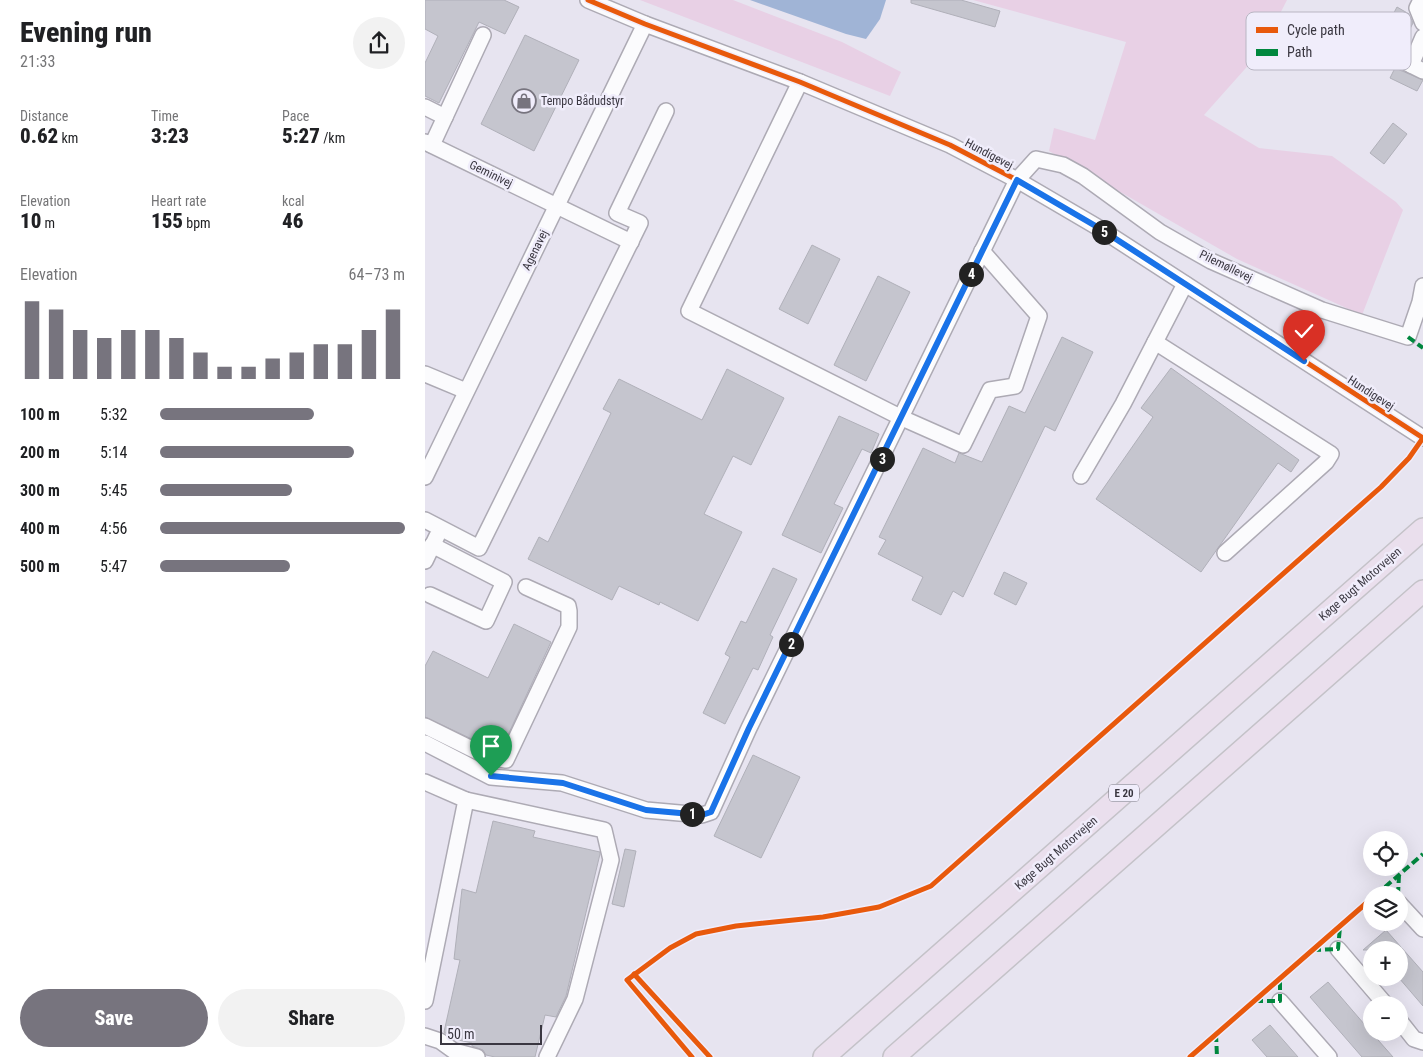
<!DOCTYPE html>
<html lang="en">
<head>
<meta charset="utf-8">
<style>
  body { margin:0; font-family:"Roboto Condensed",sans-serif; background:#f2f2f2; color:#202124; height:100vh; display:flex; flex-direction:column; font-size:19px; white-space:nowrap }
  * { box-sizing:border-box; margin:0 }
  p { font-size:16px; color:#757577 }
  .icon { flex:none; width:28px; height:28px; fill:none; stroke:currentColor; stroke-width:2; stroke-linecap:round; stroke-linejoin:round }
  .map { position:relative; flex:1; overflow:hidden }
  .drawer { display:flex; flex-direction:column; background:#fff; width:425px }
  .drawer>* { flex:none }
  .controls { position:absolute; left:938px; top:831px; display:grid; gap:10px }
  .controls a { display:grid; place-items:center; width:45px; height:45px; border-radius:50%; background:#fff; box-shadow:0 5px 20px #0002; font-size:25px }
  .scale { position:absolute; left:15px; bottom:12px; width:102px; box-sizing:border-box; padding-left:5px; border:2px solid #3a3741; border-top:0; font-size:14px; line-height:18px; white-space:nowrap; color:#3a3741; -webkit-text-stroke:4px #f0edfb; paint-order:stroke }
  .pin { position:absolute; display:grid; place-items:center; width:42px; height:42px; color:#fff; margin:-51px -21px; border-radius:50% 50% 50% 0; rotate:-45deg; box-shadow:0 0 5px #0007 }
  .pin .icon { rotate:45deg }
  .km { position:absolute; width:25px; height:25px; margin:-12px; border-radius:50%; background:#222; color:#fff; font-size:14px; line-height:25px; text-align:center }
  .round { display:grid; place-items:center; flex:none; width:52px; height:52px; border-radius:26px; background:#f2f2f2 }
  .summary { display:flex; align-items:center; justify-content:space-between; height:85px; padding:0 20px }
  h1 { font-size:28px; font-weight:800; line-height:38px }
  .figures { display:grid; grid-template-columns:repeat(3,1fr); gap:8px; height:85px; padding:5px 20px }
  .figures div { display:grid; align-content:center }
  .figures b { font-size:21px; font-weight:800 }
  .figures small { font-size:14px; font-weight:400 }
  .figures p { font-size:14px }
  .chart { height:140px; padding:10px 20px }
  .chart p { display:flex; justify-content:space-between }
  .chart svg { width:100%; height:90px; margin-top:5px; stroke:#77747e; stroke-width:6 }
  .button { display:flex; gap:10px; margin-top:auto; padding:10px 20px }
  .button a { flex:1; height:58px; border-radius:30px; background:#77747e; color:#fff; font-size:20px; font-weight:800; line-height:58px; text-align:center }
  .button a+a { background:#f2f2f2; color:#202124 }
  ul { padding:0 20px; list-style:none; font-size:16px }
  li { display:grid; grid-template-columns:80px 60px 1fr; align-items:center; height:38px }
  li i { height:12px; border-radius:6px; background:#77747e }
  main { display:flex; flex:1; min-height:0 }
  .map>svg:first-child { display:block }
</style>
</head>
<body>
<main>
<section class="drawer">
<div class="summary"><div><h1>Evening run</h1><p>21:33</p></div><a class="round"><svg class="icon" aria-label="share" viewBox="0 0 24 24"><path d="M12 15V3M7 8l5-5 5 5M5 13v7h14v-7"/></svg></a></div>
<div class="figures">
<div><p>Distance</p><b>0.62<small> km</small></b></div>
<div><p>Time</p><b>3:23</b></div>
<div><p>Pace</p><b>5:27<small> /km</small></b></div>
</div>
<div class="figures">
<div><p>Elevation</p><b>10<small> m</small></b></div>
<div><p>Heart rate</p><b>155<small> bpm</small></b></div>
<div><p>kcal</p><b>46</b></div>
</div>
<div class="chart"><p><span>Elevation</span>64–73 m</p>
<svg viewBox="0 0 160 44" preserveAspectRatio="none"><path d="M5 44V6M15 44V10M25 44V20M35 44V24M45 44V20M55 44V20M65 44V24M75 44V31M85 44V38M95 44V38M105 44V34M115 44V31M125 44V27M135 44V27M145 44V20M155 44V10"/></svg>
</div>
<ul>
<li><b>100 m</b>5:32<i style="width:63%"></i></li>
<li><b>200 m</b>5:14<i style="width:79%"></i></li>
<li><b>300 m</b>5:45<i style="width:54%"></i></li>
<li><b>400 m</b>4:56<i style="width:100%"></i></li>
<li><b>500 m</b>5:47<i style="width:53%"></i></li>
</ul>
<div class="button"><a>Save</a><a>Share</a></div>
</section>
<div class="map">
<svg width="998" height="1057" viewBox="0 0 998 1057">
  <rect width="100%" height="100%" fill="#e7e4f0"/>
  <g fill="#e8d0e5">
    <polygon points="215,0 308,0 417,42 476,72 465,96"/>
    <polygon points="548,0 862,0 836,51 779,115 834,148 907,156 971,202 978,210 937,315 812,259 624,151 629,128 670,140 701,42"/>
  </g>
  <polygon fill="#a0b4d6" points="325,0 461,0 455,19 441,39 421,34"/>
  <g fill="#c5c5ce" stroke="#b0b0b9">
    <polygon points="0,0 79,0 94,7 80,34 54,22 14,103 0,96 0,63 13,36 0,29"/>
    <polygon points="486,0 536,0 575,11 570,27 486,3"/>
    <polygon points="972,7 984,14 988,23 975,48 961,41 966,28 964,22"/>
    <polygon points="100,35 154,60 109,151 56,124"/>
    <polygon points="970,68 998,80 992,91 965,78"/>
    <polygon points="968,123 982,134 959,164 945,153"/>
    <polygon points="387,245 415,259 383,324 354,309"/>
    <polygon points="453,276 485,292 441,381 409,365"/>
    <polygon points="637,337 668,352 630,431 620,426 538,597 528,591 516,615 487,600 498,577 453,554 461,540 454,537 498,448 530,463 534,453 557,462 584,406 600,413"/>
    <polygon points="746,368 874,460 866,472 853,463 776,572 671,499 728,417 716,408"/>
    <polygon points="302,369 359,398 326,465 308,456 279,514 317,532 273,621 235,602 234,605 194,586 187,600 103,559 114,537 123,542 186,413 178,409 194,379 277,420"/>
    <polygon points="414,416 454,434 446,453 437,449 409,504 418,508 396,553 357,535"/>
    <polygon points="348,568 372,579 345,635 348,637 333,670 328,668 300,724 278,713 305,657 300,654 316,621 321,623"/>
    <polygon points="579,572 602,583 591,605 569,594"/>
    <polygon points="89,624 126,642 76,750 66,748 0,717 0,666 8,651 63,678"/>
    <polygon points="328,755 375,777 336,858 289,836"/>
    <polygon points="68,821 110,831 108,837 175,852 175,854 141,996 131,1017 120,1015 110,1057 70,1057 61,1055 58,1050 47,1046 47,1043 29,1039 19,1032 35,960 29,959 37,889 51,893"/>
    <polygon points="200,849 211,851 199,907 187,904"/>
    <polygon points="961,930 998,972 998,1006 974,978 974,950 938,950"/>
    <polygon points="903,982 946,1032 968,1057 937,1057 885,997"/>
    <polygon points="845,1025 873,1057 842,1057 827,1040"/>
  </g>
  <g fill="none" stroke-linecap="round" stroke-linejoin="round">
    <g stroke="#adaab4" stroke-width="18">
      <g id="minor">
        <polyline points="163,0 220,24 375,82 525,145 592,180 674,228 998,438"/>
        <polyline points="996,0 992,8 998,23"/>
        <polyline points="957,28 948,46 998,71"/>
        <polyline points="986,65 998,37"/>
        <polyline points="375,82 264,311 477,418 538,445 565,390 590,386 614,316 557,251"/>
        <polyline points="0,107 20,117"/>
        <polyline points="0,142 206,242"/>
        <polyline points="7,145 58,35"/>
        <polyline points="730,342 906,454 901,462 800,553"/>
        <polyline points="0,374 41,391"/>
        <polyline points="656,476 698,404 760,284"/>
        <polyline points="0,477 220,24"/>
        <polyline points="0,520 54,548 215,223 192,213 241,111"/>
        <polyline points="0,561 12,536"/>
        <polyline points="5,595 61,621 79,582 7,545"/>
        <polyline points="0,726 63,757 81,760 144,627 144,611 143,606 101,587"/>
        <polyline points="0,743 66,777 137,783 221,810 277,815 286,812 324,728 592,180 611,159 638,165 658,176 735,232 786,261 897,310 983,337 995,302 998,286"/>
        <polyline points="0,782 41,800 0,1001"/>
        <polyline points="41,800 179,830 186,860 150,999 122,1057"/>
        <polyline points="974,903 998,929"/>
        <polyline points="913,949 961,1005"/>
        <polyline points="855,1001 904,1057"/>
        <polyline points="974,1020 989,1039 998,1042"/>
        <polyline points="0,1036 15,1041 29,1051 52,1057"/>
      </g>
    </g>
    <g stroke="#c4c2c8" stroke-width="24">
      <g id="highway">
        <polyline points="399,1057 998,529"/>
        <polyline points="469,1057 998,591"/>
      </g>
    </g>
    <use href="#minor" stroke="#fbfbfd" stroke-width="15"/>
    <use href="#highway" stroke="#eadfed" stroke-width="21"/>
    <g stroke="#00873e" stroke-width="4" stroke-dasharray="8 4" stroke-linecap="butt">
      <polyline points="983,337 998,348"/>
      <polyline points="951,895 998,854"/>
      <polyline points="973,895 974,875"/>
      <polyline points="888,950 913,949 915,927"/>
      <polyline points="830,1001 855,1001 855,979"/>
      <polyline points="791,1034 792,1057"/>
    </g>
    <g stroke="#f0edfb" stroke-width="8">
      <g id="cycleway">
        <polyline points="163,0 220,24 375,82 525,145 592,180 674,228 998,438"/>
        <polyline points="209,974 285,1057"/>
        <polyline points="267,1057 202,980 245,948 271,934 311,926 398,917 454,907 506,886 956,487 984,458 998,438"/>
        <polyline points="765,1057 946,899"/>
      </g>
    </g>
    <use href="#cycleway" stroke="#e8590c" stroke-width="5"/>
  </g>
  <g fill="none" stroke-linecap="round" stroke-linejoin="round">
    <g stroke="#fff" stroke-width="10">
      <polyline id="route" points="66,776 138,783 221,810 277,815 286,812 324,728 592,180 674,228 879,361"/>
    </g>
    <use href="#route" stroke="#1a73e8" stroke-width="6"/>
  </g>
  <defs>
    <g id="shop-ring" transform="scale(1.25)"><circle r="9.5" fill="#f0edfb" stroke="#77747e" stroke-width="1.5"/><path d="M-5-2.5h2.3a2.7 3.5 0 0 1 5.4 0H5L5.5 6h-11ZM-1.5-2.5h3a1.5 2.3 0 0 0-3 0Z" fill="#77747e"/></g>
  </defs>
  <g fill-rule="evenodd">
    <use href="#shop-ring" x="99" y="101"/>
  </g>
  <g text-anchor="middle" stroke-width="5" stroke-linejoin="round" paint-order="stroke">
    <rect fill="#f0edfb" stroke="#716e79" stroke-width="1" x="684" y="784.5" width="30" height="17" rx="4"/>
    <g font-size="11" font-weight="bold" fill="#3a3741">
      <text x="699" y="797">E 20</text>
    </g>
    <g font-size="12" fill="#3a3741" stroke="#f0edfb" text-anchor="start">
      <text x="116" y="105">Tempo Bådudstyr</text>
    </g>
    <g font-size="12" fill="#3a3741" stroke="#f0edfb">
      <text transform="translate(564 154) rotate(28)" y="4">Hundigevej</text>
      <text transform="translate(66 174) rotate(26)" y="4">Geminivej</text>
      <text transform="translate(110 250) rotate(-64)" y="4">Agenavej</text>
      <text transform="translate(801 266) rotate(26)" y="4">Pilemøllevej</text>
      <text transform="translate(946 393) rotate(33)" y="4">Hundigevej</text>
      <text transform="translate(935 584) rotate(-41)" y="4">Køge Bugt Motorvejen</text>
      <text transform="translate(631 853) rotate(-41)" y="4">Køge Bugt Motorvejen</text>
    </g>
  </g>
  <rect x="821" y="12" width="165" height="58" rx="8" fill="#f0edfb" stroke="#b9b6c3" stroke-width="1"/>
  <rect x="831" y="27" width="22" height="6" fill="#e8590c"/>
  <rect x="831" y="49" width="22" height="7" fill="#00873e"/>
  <g font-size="14" fill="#3a3741">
    <text x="862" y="35">Cycle path</text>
    <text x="862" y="57">Path</text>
  </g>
</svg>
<div class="controls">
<a><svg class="icon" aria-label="locate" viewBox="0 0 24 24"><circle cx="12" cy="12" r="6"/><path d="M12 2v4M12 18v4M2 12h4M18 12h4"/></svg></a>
<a><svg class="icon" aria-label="layers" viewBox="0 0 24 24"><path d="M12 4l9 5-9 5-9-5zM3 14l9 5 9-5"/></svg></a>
<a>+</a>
<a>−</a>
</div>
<div class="scale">50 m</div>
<div class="pin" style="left:66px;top:776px;background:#1e9e55"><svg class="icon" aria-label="arrive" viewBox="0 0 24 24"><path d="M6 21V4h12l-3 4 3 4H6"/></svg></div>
<div class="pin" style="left:879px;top:361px;background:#d93025"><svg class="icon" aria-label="check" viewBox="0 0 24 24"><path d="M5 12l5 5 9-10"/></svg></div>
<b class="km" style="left:267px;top:814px">1</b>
<b class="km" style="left:366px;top:644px">2</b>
<b class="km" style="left:457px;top:459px">3</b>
<b class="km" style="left:546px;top:274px">4</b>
<b class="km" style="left:679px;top:232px">5</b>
</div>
</main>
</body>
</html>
